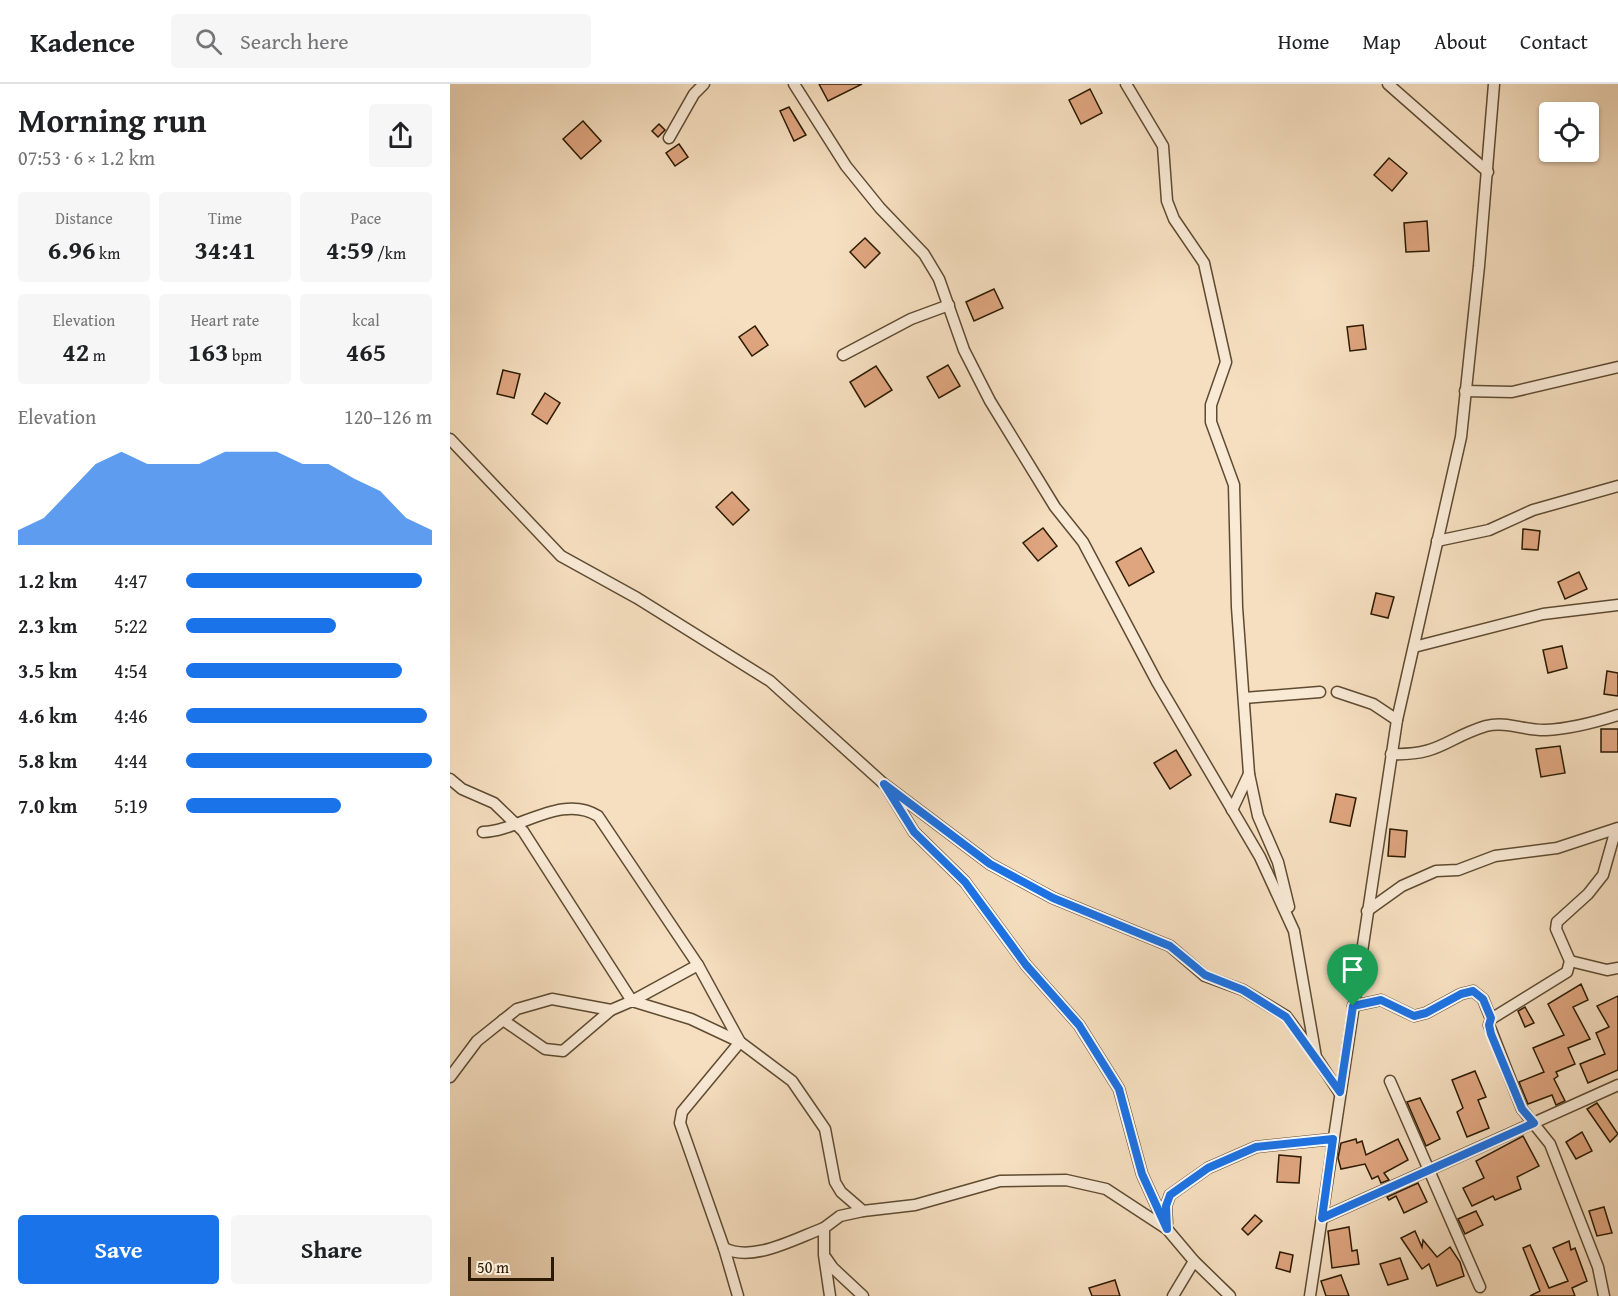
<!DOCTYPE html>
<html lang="en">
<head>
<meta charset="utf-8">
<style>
  body { margin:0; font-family:"Gentium Book Plus",serif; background:#f6f6f6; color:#202124; height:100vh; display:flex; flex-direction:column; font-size:22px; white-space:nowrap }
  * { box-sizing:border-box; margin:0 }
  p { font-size:20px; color:#757577 }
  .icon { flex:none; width:33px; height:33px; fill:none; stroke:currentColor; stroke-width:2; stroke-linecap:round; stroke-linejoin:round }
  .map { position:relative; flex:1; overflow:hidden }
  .panel { display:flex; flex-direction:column; background:#fff; width:450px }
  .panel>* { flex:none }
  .buttons { position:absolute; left:1089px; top:18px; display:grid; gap:12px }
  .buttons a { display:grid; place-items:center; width:60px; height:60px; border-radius:6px; background:#fff; box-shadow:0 2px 4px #0004; font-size:30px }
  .scale { position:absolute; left:18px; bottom:15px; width:86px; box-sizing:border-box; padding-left:6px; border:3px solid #2b1a01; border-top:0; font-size:16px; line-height:21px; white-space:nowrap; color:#2b1a01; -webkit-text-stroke:4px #f9ead6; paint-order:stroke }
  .pin { position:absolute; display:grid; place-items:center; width:51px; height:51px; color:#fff; margin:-62px -26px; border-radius:50% 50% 50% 0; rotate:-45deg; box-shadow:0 0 6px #0007 }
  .pin .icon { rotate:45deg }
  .round { display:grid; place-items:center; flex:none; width:63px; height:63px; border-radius:6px; background:#f6f6f6 }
  .summary { display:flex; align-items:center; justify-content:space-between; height:102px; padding:0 18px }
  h1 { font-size:33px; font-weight:700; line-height:45px }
  .stats { display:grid; grid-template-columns:repeat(3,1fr); gap:9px; height:102px; padding:6px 18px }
  .stats div { display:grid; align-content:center; border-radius:6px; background:#f6f6f6; text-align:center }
  .stats b { font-size:26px; font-weight:700 }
  .stats small { font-size:16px; font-weight:400 }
  .stats p { font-size:16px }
  .chart { height:168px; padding:12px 18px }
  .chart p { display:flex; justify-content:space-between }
  .chart svg { width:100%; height:108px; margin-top:6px; fill:#1a73e8; opacity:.7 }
  .primary-button { display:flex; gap:12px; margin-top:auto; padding:12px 18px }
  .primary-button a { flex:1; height:69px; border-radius:6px; background:#1a73e8; color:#fff; font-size:24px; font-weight:700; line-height:69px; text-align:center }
  .primary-button a+a { background:#f6f6f6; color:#202124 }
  ul { padding:0 18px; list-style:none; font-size:20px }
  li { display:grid; grid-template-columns:96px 72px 1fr; align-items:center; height:45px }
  li i { height:15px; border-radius:8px; background:#1a73e8 }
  header { display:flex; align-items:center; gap:36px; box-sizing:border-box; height:84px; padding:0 30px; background:#fff; border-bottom:2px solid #e0e0e0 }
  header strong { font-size:28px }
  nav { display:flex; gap:33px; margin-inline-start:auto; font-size:21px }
  .search { width:420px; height:54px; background:#f6f6f6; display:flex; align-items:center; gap:15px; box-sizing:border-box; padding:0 21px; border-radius:6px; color:#757577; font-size:22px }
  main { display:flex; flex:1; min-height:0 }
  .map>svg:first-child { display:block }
</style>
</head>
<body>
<header>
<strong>Kadence</strong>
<div class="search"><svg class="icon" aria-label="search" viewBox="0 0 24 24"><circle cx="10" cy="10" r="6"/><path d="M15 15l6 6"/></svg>Search here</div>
<nav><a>Home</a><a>Map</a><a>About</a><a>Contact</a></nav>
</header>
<main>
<section class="panel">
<div class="summary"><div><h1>Morning run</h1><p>07:53 · 6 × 1.2 km</p></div><a class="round"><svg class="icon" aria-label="share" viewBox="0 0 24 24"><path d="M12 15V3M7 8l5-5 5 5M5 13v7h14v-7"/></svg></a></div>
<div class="stats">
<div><p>Distance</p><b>6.96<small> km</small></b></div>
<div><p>Time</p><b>34:41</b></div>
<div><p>Pace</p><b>4:59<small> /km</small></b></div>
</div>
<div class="stats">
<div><p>Elevation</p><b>42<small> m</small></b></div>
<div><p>Heart rate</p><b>163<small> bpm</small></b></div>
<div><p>kcal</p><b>465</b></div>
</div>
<div class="chart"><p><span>Elevation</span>120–126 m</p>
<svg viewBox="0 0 160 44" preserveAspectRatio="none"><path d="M0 44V38L10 33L20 22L30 11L40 6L50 11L60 11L70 11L80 6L90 6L100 6L110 11L120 11L130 17L140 22L150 33L160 38V44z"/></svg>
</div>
<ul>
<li><b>1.2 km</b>4:47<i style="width:96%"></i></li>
<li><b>2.3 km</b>5:22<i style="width:61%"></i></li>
<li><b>3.5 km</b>4:54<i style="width:88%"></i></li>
<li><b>4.6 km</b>4:46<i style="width:98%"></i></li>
<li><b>5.8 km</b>4:44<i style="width:100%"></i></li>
<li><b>7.0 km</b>5:19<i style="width:63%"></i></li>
</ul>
<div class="primary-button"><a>Save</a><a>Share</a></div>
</section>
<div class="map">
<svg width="1168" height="1212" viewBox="0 0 1168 1212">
  <rect width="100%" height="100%" fill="#f6dfc0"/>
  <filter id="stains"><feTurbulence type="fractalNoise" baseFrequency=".00333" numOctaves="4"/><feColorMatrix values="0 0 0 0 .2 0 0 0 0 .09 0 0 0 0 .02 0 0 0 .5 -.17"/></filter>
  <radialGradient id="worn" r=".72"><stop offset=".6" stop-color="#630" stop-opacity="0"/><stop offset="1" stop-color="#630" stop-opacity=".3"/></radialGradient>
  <g fill="#dfa57f" stroke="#2b1a01" stroke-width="1.5">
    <polygon points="369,0 412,0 378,17"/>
    <polygon points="640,5 652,29 631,40 619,16"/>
    <polygon points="339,23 356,51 344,57 330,27"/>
    <polygon points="133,37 151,57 131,75 113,55"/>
    <polygon points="209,40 215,46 208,53 202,47"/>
    <polygon points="229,60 238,73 225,82 216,69"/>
    <polygon points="939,74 957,89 942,107 924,91"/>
    <polygon points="977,137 979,167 956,168 954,139"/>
    <polygon points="415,154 430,169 415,184 400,168"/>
    <polygon points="544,205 553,224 524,237 516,218"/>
    <polygon points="913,241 916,265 900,267 897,243"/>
    <polygon points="305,242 318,261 302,272 289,253"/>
    <polygon points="498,281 510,302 489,314 477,293"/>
    <polygon points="426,282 442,306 415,323 400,298"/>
    <polygon points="53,286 70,290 64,314 47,310"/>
    <polygon points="95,309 110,319 97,340 82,330"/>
    <polygon points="282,408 299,426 283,441 266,423"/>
    <polygon points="593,444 607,462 588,477 573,459"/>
    <polygon points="1073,445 1090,447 1088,466 1072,465"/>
    <polygon points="691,464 704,488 679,502 666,478"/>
    <polygon points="1129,488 1137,505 1115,515 1108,498"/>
    <polygon points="926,509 944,513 938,534 921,530"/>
    <polygon points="1112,562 1117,584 1098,589 1093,566"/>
    <polygon points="1157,587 1168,589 1168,612 1154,610"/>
    <rect x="1151" y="645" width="17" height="23"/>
    <polygon points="1110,662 1115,689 1091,693 1086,665"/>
    <polygon points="726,666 741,691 720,705 704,679"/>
    <polygon points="886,710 906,714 900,742 880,738"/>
    <polygon points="940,745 957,747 955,773 938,772"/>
    <polygon points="1131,900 1138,916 1123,923 1140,955 1118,964 1125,980 1106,988 1108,992 1104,995 1115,1017 1106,1021 1102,1011 1078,1020 1069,998 1094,988 1083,964 1114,951 1098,920"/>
    <polygon points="1168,912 1168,986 1138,999 1130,980 1155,970 1146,949 1159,943 1147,922"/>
    <polygon points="1075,923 1084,939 1075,943 1068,927"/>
    <polygon points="1025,987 1036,1013 1028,1016 1039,1044 1017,1053 1007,1028 1013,1024 1002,996"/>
    <polygon points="970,1014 990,1055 976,1062 957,1018"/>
    <polygon points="1147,1019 1168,1050 1160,1058 1137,1025"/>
    <polygon points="1132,1048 1142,1067 1126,1075 1116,1058"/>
    <polygon points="1073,1052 1089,1082 1067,1093 1071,1105 1045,1116 1043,1112 1022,1122 1013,1104 1034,1094 1026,1077"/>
    <polygon points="906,1055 907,1059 912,1057 916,1071 948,1055 958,1076 934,1089 939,1096 931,1099 928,1092 922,1095 915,1080 891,1085 888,1074 891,1059"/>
    <polygon points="829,1071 851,1073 849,1099 827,1098"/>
    <polygon points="968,1099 977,1118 954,1129 946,1112 939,1116 937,1113"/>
    <polygon points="1154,1123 1162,1149 1147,1152 1139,1127"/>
    <polygon points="1026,1127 1033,1141 1015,1150 1008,1135"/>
    <polygon points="805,1131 812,1137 798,1151 792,1145"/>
    <polygon points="899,1143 902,1167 907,1166 909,1180 882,1184 878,1147"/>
    <polygon points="965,1147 972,1163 973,1156 987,1173 1000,1163 1010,1178 1014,1192 987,1202 979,1180 972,1185 951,1154"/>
    <polygon points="1119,1157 1121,1166 1125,1164 1137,1197 1122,1204 1125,1212 1080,1212 1090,1207 1073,1164 1080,1161 1099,1204 1118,1197 1103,1164"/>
    <polygon points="830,1168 843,1171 840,1188 826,1184"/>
    <polygon points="950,1174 958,1195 938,1201 930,1180"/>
    <polygon points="891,1191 899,1212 876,1212 871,1197"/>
    <polygon points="665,1196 670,1212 642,1212 639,1204"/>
  </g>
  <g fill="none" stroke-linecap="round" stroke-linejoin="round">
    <g stroke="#5e4b31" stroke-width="13">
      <g id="minor">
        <polyline points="344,0 396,82 430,124 474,170 489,195 514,266 540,317 605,423 633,458 707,598 810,773 844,847 866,973 889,1008"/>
        <polyline points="676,0 713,62 717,117 724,135 754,179 776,278 761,321 761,338 784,401 787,523 799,690 808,732 828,778 839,823"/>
        <polyline points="938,0 1038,88"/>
        <polyline points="219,54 244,10 254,0"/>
        <polyline points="393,271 461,235 499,221"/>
        <polyline points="1015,307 1062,308 1168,283"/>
        <polyline points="0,355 111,472 187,514 320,597 434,700 540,780 603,814 720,862 755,892 793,906 836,932 864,970"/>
        <polyline points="987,457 1039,446 1083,426 1168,402"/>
        <polyline points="964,563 1093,530 1168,521"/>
        <polyline points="887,608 923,620 947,636"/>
        <polyline points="794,614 870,608"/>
        <path d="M941 670C990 672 996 654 1036 642 1057 637 1076 647 1096 646 1119 645 1146 638 1168 631"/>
        <polyline points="0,695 12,705 44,719 73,747 182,917 248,881"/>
        <polyline points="437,704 464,748 515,798 576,881 629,941 669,1005 692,1090 717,1145"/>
        <polyline points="782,726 799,690"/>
        <path d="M33 748C69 747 112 709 148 732L248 881 290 958 232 1028 230 1039 274 1164C303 1179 346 1154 374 1144"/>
        <polyline points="917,827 952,802 986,787 1008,786 1045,772 1107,764 1168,744"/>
        <polyline points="1120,877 1157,886 1168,884"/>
        <polyline points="903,922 931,916 964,932 976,929 1011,910 1023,907 1033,915 1041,935"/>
        <polyline points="53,936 95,965 113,967 161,926"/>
        <polyline points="0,993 27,957 67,925 102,915 161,926 182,917 241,935 290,958 342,997 375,1045 385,1098 391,1108 413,1127"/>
        <polyline points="940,997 1030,1203"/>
        <polyline points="872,1134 1168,1001"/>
        <polyline points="717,1139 716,1122 720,1111 758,1084 806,1063 883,1055"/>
        <polyline points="274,1164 288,1212"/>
        <polyline points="376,1174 383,1184 413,1212"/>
        <polyline points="380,1212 374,1171 374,1144 390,1132 413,1127 465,1121 550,1097 616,1096 656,1105 717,1145 744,1177 780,1212"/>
        <polyline points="723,1212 744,1177"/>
        <polyline points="860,1212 947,636 1011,353 1029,182 1044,0"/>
        <polyline points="1154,1212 1148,1183 1100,1060 1072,1025 1039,941 1041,935 1117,888 1120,877 1106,845 1107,838 1138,810 1153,791 1166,745"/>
      </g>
    </g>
    <use href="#minor" stroke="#f9ead6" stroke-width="10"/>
  </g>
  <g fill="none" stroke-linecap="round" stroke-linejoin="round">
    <g stroke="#fff" stroke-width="12">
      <polygon id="route" points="434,700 540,780 603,814 720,862 755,891 793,906 836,933 890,1008 903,922 931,916 964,932 976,929 1011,910 1023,907 1033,915 1041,934 1039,941 1041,950 1072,1025 1084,1039 872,1134 883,1055 806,1063 758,1084 720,1111 716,1122 717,1145 692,1090 669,1005 629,941 576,881 515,798 464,748"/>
    </g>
    <use href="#route" stroke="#1a73e8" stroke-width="8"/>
  </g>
  <rect width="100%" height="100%" filter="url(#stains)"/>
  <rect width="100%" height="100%" fill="url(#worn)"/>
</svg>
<div class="buttons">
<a><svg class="icon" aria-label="locate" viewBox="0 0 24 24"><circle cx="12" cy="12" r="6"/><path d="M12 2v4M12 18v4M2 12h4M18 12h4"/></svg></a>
</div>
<div class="scale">50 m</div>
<div class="pin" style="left:903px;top:922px;background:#1e9e55"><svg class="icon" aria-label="arrive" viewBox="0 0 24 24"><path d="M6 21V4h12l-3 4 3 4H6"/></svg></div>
</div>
</main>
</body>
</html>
